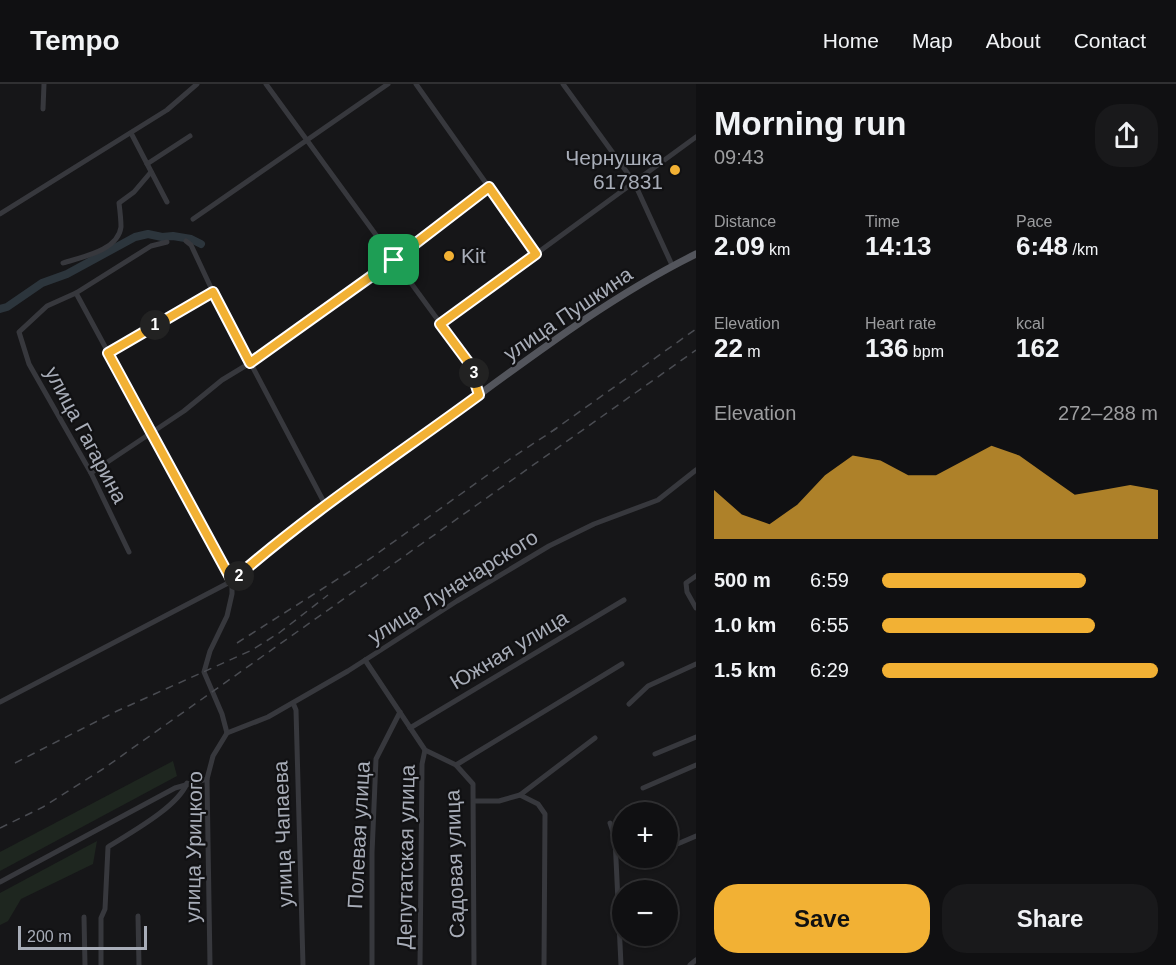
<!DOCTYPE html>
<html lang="en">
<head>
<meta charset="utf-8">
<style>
  body { margin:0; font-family:Helvetica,sans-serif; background:#19191b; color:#f1f3f6; height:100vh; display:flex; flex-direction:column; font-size:22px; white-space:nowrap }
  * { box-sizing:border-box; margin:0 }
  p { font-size:20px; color:#9c9d9f }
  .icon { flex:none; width:33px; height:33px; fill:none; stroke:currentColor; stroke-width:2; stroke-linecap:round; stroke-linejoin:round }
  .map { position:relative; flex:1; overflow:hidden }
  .side { display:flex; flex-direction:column; background:#101012; width:480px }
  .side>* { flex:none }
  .controls { position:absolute; left:612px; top:718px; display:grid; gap:12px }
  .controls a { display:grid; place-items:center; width:66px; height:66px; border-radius:50%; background:#101012; box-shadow:0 2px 4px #0004,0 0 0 2px #303032; font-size:30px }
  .scale { position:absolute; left:18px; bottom:15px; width:129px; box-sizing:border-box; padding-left:6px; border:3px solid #a8adb8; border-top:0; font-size:16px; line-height:21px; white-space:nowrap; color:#a8adb8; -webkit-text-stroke:4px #111113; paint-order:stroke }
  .pin { position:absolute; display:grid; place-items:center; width:51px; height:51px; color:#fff; margin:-26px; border-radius:12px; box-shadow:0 3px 9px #0006 }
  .km { position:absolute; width:30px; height:30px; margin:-15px; border-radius:50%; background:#222; color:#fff; font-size:16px; line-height:30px; text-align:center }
  .round { display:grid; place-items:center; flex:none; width:63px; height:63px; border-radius:24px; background:#19191b }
  .headline { display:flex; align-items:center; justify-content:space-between; height:102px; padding:0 18px }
  h1 { font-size:33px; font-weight:700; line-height:45px }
  .metrics { display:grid; grid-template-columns:repeat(3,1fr); gap:9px; height:102px; padding:6px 18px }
  .metrics div { display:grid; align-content:center }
  .metrics b { font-size:26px; font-weight:700 }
  .metrics small { font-size:16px; font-weight:400 }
  .metrics p { font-size:16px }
  .chart { height:168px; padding:12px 18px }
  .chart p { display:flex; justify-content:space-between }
  .chart svg { width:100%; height:108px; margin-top:6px; fill:#f2b134; opacity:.7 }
  .action { display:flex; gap:12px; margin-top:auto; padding:12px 18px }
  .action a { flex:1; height:69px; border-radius:24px; background:#f2b134; color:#111; font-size:24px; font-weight:700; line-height:69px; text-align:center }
  .action a+a { background:#19191b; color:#f1f3f6 }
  ul { padding:0 18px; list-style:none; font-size:20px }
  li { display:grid; grid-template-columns:96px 72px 1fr; align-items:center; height:45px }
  li i { height:15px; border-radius:8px; background:#f2b134 }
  header { display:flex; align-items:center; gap:36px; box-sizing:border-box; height:84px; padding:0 30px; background:#101012; border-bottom:2px solid #303032 }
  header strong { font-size:28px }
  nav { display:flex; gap:33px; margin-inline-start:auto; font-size:21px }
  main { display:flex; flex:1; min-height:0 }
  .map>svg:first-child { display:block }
</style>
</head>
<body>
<header>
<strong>Tempo</strong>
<nav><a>Home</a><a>Map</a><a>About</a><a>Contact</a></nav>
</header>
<main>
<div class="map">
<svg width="696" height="881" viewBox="0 0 696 881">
  <rect width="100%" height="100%" fill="#161618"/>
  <g fill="#1e261f">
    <polygon points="173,677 177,692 0,787 0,768"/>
    <polygon points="97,757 93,780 21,815 8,837 0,841 0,809"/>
  </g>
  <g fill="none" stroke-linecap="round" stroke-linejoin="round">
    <polyline stroke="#2c353c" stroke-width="8" points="0,225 7,223 42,199 67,190 135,153 148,150 162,153 173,152 191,155 201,160"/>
    <g stroke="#37383d" stroke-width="5">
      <polyline points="266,0 462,269 473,287 479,311"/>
      <polyline points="416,0 536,170"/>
      <polyline points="563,0 634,98 672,181"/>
      <polyline points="43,25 44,0"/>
      <polyline points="131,49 167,118"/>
      <polyline points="147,80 190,52"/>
      <polyline points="0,130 167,26 197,0"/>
      <polyline points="193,135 388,0"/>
      <polyline points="186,157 191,161 213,208 326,422"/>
      <path d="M63 179C81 173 118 167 121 143 121 135 120 127 119 119L134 108 151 88"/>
      <polyline points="76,209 232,497 232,510 227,532 210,567 204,588 222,630 227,649"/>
      <polyline points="440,240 696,53"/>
      <polyline points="108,269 213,208"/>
      <polyline points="91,389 184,327 222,296 250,279 394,176 489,103"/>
      <polyline points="129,468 91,389 29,280 19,248 47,222 76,209 151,162 167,158"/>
      <polyline points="696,492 686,499 687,508 696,524"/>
      <polyline points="365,576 425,666 456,681 473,700 474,881"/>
      <polyline points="0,618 232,497"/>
      <polyline points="293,619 296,626 303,881"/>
      <polyline points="629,620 648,602 696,580"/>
      <polyline points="410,644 624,516"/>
      <polyline points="227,649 268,633 348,587 457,517 549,462 594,440 658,416 696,386"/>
      <polyline points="655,670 696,653"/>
      <polyline points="456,681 622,580"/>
      <polyline points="643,704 696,681"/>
      <polyline points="520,711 595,654"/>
      <polyline points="474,717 499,717 520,711 538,720 545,730 544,881"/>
      <polyline points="610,739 615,754 621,881"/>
      <polyline points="668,764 696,752"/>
      <polyline points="0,798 175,704 207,695"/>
      <polyline points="138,832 139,881"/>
      <polyline points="84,833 85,881"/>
      <path d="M101 881V834L105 825 108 763C130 749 178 723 187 699"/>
      <polyline points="210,881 207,695 213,672 227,649"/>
      <polyline points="372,881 372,769 376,675 400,628"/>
      <polyline points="420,881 422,680 425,666"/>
      <polyline points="690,881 696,876"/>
    </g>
    <path stroke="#53555c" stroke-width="7" d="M232 497C299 438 374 388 446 335 527 276 607 214 696 170"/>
    <g stroke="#4a4c52" stroke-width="1.5" stroke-dasharray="8 6" stroke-linecap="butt">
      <polyline points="551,348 696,245"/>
      <polyline points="237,559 371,474 510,375 557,344"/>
      <polyline points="15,679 117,627 252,566 279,549 328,511"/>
      <polyline points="0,744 43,723 103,685 696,266"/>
    </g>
  </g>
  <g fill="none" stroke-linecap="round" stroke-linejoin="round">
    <g stroke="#fff" stroke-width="12">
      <path id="route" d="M489 103 536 170 440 240 469 279 479 311C396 372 309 429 232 497L108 269 213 208 250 279 394 176Z"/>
    </g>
    <use href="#route" stroke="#f2b134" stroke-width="8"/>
  </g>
  <g fill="#f2b134" stroke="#111113" stroke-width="2">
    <circle cx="675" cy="86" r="6"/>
    <circle cx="449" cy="172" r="6"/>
  </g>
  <g text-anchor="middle" stroke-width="4.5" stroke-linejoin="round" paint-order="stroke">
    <g font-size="21" fill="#a8adb8" stroke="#111113" text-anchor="end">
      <text x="663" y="81">Чернушка<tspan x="663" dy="24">617831</tspan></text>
      <text x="461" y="179" text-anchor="start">Kit</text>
    </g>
    <g font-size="21" fill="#a8adb8" stroke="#111113">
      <text transform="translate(568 230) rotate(-34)" y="7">улица Пушкина</text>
      <text transform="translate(86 351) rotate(62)" y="7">улица Гагарина</text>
      <text transform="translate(453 503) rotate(-32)" y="7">улица Луначарского</text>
      <text transform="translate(509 566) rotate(-31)" y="7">Южная улица</text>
      <text transform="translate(283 750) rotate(-92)" y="7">улица Чапаева</text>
      <text transform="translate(359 751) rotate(-87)" y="7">Полевая улица</text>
      <text transform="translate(194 763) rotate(-89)" y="7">улица Урицкого</text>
      <text transform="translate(406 773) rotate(-89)" y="7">Депутатская улица</text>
      <text transform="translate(455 780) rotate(-92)" y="7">Садовая улица</text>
    </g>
  </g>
</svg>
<div class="controls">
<a>+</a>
<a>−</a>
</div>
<div class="scale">200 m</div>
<div class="pin" style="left:394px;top:176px;background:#1e9e55"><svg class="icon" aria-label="arrive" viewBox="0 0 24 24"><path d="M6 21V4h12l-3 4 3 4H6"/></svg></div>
<b class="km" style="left:155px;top:241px">1</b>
<b class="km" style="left:239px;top:492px">2</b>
<b class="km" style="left:474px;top:289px">3</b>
</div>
<section class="side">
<div class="headline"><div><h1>Morning run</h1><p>09:43</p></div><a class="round"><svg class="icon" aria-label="share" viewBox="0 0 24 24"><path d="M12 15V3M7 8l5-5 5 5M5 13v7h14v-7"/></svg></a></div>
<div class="metrics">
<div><p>Distance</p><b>2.09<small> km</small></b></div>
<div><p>Time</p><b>14:13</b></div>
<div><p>Pace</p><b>6:48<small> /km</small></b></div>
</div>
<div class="metrics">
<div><p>Elevation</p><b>22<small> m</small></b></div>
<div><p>Heart rate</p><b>136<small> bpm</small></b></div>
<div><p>kcal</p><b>162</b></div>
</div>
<div class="chart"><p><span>Elevation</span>272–288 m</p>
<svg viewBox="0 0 160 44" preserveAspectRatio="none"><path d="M0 44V24L10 34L20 38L30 30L40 18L50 10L60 12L70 18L80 18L90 12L100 6L110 10L120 18L130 26L140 24L150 22L160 24V44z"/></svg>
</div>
<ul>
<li><b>500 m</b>6:59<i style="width:74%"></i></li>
<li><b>1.0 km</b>6:55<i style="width:77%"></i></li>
<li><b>1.5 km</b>6:29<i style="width:100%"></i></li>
</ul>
<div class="action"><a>Save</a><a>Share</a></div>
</section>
</main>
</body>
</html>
